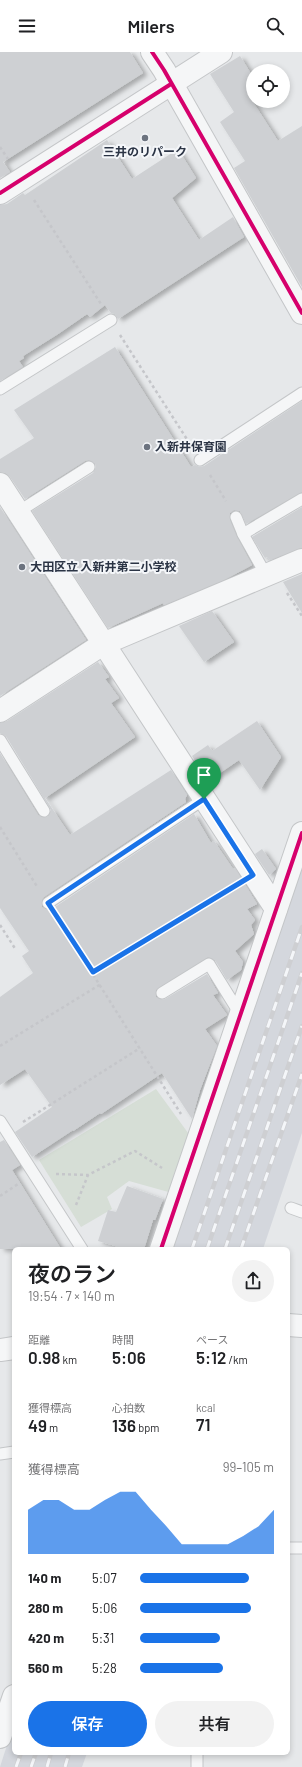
<!DOCTYPE html>
<html lang="ja">
<head>
<meta charset="utf-8">
<style>
  body { margin:0; font-family:Barlow,"Noto Sans JP",sans-serif; background:#f2f2f2; color:#202124; height:100vh; display:flex; flex-direction:column; font-size:15px; white-space:nowrap }
  * { box-sizing:border-box; margin:0 }
  p { font-size:13px; color:#757577 }
  .icon { flex:none; width:22px; height:22px; fill:none; stroke:currentColor; stroke-width:2; stroke-linecap:round; stroke-linejoin:round }
  .map { position:relative; flex:1; overflow:hidden }
  .drawer { position:absolute; left:12px; top:1195px; width:278px; height:508px; display:flex; flex-direction:column; background:#fff; border-radius:6px; box-shadow:0 2px 6px #0003 }
  .drawer>* { flex:none }
  .fabs { position:absolute; left:246px; top:12px; display:grid; gap:8px }
  .fabs a { display:grid; place-items:center; width:44px; height:44px; border-radius:50%; background:#fff; box-shadow:0 2px 6px #0003; font-size:20px }
  .pin { position:absolute; display:grid; place-items:center; width:34px; height:34px; color:#fff; margin:-41px -17px; border-radius:50% 50% 50% 0; rotate:-45deg; box-shadow:0 0 4px #0007 }
  .pin .icon { rotate:45deg }
  .round { display:grid; place-items:center; flex:none; width:42px; height:42px; border-radius:21px; background:#f2f2f2 }
  .overview { display:flex; align-items:center; justify-content:space-between; height:68px; padding:0 16px }
  h1 { font-size:22px; font-weight:600; line-height:30px }
  .metrics { display:grid; grid-template-columns:repeat(3,1fr); gap:6px; height:68px; padding:4px 16px }
  .metrics div { display:grid; align-content:center }
  .metrics b { font-size:17px; font-weight:600 }
  .metrics small { font-size:11px; font-weight:400 }
  .metrics p { font-size:11px }
  .chart { height:112px; padding:8px 16px }
  .chart p { display:flex; justify-content:space-between }
  .chart svg { width:100%; height:72px; margin-top:4px; fill:#1a73e8; opacity:.7 }
  .cta { display:flex; gap:8px; margin-top:auto; padding:8px 16px }
  .cta a { flex:1; height:46px; border-radius:24px; background:#1a73e8; color:#fff; font-size:16px; font-weight:600; line-height:46px; text-align:center }
  .cta a+a { background:#f2f2f2; color:#202124 }
  ul { padding:0 16px; list-style:none; font-size:13px }
  li { display:grid; grid-template-columns:64px 48px 1fr; align-items:center; height:30px }
  li i { height:10px; border-radius:5px; background:#1a73e8 }
  header { display:flex; justify-content:space-between; align-items:center; height:52px; padding:0 16px; background:#fff; font-size:18px; font-weight:600 }
  .map>svg:first-child { display:block }
</style>
</head>
<body>
<header><svg class="icon" aria-label="menu" viewBox="0 0 24 24"><path d="M4 6h16M4 12h16M4 18h16"/></svg>Milers<svg class="icon" aria-label="search" viewBox="0 0 24 24"><circle cx="10" cy="10" r="6"/><path d="M15 15l6 6"/></svg></header>
<div class="map">
<svg width="302" height="1715" viewBox="0 0 302 1715">
  <defs>
    <filter id="shadow"><feDropShadow dx="4.5" dy="2.5" stdDeviation="2" flood-color="#0004"/></filter>
  </defs>
  <rect width="100%" height="100%" fill="#e6e8ea"/>
  <g fill="#d4d7dd">
    <polygon points="302,807 302,1081 263,1197 170,1197"/>
    <polygon points="14,1671 14,1701 87,1701 82,1715 0,1715"/>
  </g>
  <polygon fill="#d6ded6" points="156,1037 191,1085 172,1141 129,1129 107,1145 112,1157 81,1175 39,1108"/>
  <g fill="#ced0d3" filter="url(#shadow)">
    <polygon points="0,0 130,0 143,21 3,110 10,120 0,126"/>
    <polygon points="240,4 253,25 253,50 278,89 302,74 302,235 234,116 245,109 220,70 234,60 210,22"/>
    <polygon points="107,88 132,127 178,97 196,126 172,146 199,188 233,165 244,185 118,267 115,262 111,261 105,253 90,265 87,262 58,282 23,304 24,306 19,309 23,315 0,329 0,153 7,152 23,141 25,143"/>
    <polygon points="115,295 191,415 195,413 200,415 204,414 302,349 302,440 246,472 240,459 234,458 230,461 230,468 237,485 252,513 224,528 164,553 163,551 108,576 32,459 93,421 96,415 95,411 89,408 85,409 25,447 10,425 6,421 0,420 0,407 34,386 14,358"/>
    <polygon points="0,455 86,588 0,644"/>
    <polygon points="302,455 302,496 270,508 267,505 265,506 252,485"/>
    <polygon points="302,522 302,561 283,530"/>
    <polygon points="212,559 234,590 204,610 179,574"/>
    <polygon points="98,610 109,625 105,627 119,646 111,651 135,685 45,746 70,783 171,718 187,743 185,747 186,750 44,845 42,848 42,855 45,857 52,857 194,762 211,791 214,789 233,817 235,816 257,852 247,857 255,868 251,873 254,882 235,899 243,910 241,918 227,928 215,908 208,905 156,938 156,945 162,948 165,947 207,922 218,941 213,943 227,963 205,977 217,994 200,1038 192,1067 162,1021 101,1062 100,1061 73,1079 73,1078 32,1105 15,1080 52,1055 25,1017 0,1033 0,945 33,921 22,904 29,899 0,856 0,701 38,763 41,765 47,765 51,758 6,684 0,681 0,671 7,669"/>
    <polygon points="257,669 281,705 260,738 239,708 208,729 192,704 208,693 212,699"/>
    <polygon points="262,797 276,817 269,823 255,802"/>
    <polygon points="4,1088 20,1113 12,1118 61,1197 0,1197 0,1090"/>
    <polygon points="127,1134 163,1147 155,1168 153,1168 144,1197 126,1197 98,1189 108,1158 116,1160"/>
  </g>
  <g fill="none" stroke-linecap="round" stroke-linejoin="round">
    <g stroke="#c4c6c8" stroke-width="13">
      <g id="service">
        <polyline points="0,337 111,268"/>
        <polyline points="200,408 302,341"/>
        <polyline points="18,460 89,415"/>
        <polyline points="236,465 243,482 266,523"/>
        <polyline points="243,482 302,447"/>
        <polyline points="0,688 44,759"/>
        <polyline points="48,851 204,747"/>
        <polyline points="162,941 209,912 240,962"/>
        <polyline points="0,1069 82,1197"/>
        <polyline points="291,1156 302,1160"/>
        <polyline points="0,1402 14,1400"/>
        <polyline points="288,1496 302,1496"/>
        <polyline points="197,1701 197,1715"/>
      </g>
    </g>
    <g stroke="#c4c6c8" stroke-width="24">
      <g id="minor">
        <polyline points="152,0 164,18 302,261"/>
        <polyline points="0,141 221,0"/>
        <polyline points="0,432 276,857"/>
        <polyline points="0,659 103,592 302,508"/>
        <polyline points="161,1197 302,781"/>
        <polyline points="288,1273 302,1274"/>
        <polyline points="0,1298 14,1296"/>
        <polyline points="0,1685 14,1644"/>
      </g>
    </g>
    <g stroke="#c5c6ca" stroke-width="2.5" stroke-dasharray="3 3" stroke-linecap="butt">
      <polyline points="0,95 8,107"/>
      <polyline points="34,148 101,252"/>
      <polyline points="120,283 190,392"/>
      <polyline points="210,423 226,449"/>
      <polyline points="287,541 302,564"/>
      <polyline points="0,775 38,836"/>
      <polyline points="58,867 181,1062"/>
      <polyline points="0,873 16,898"/>
      <polyline points="93,920 233,835"/>
      <polyline points="0,994 101,932"/>
      <polyline points="23,1070 140,996"/>
      <polyline points="56,1122 88,1123 135,1099 162,1116"/>
      <polyline points="0,1144 18,1132"/>
      <polyline points="76,1153 88,1123"/>
    </g>
    <use href="#service" stroke="#f5f6f7" stroke-width="11"/>
    <use href="#minor" stroke="#f5f6f7" stroke-width="22"/>
    <g stroke="#cecfd2" stroke-width="4.5">
      <g id="rail">
        <polyline points="192,1197 302,875"/>
        <polyline points="207,1197 302,921"/>
        <polyline points="225,1197 302,974"/>
        <polyline points="241,1197 302,1022"/>
        <polyline points="16,1715 21,1701"/>
        <polyline points="31,1715 36,1701"/>
        <polyline points="47,1715 51,1701"/>
        <polyline points="65,1715 69,1701"/>
      </g>
    </g>
    <use href="#rail" stroke="#f4f6f9" stroke-width="3" stroke-dasharray="9" stroke-linecap="butt"/>
    <g stroke="#f4f6f9" stroke-width="6">
      <g id="cycleway">
        <polyline points="152,0 164,18 302,261"/>
        <polyline points="0,141 171,32"/>
        <polyline points="161,1197 302,781"/>
      </g>
    </g>
    <use href="#cycleway" stroke="#d6006c" stroke-width="4"/>
  </g>
  <g fill="none" stroke-linecap="round" stroke-linejoin="round">
    <g stroke="#fff" stroke-width="8">
      <polygon id="route" points="204,747 253,823 93,920 48,851"/>
    </g>
    <use href="#route" stroke="#1a73e8" stroke-width="5"/>
  </g>
  <g fill="#6c737f" stroke="#f4f6f9" stroke-width="1.5">
    <circle cx="145" cy="86" r="4"/>
    <circle cx="147" cy="395" r="4"/>
    <circle cx="22" cy="515" r="4"/>
  </g>
  <g text-anchor="middle" stroke-width="4" stroke-linejoin="round" paint-order="stroke">
    <g font-size="12" font-weight="bold" fill="#2b3445" stroke="#f4f6f9" text-anchor="start">
      <text x="145" y="104" text-anchor="middle">三井のリパーク</text>
      <text x="155" y="399">入新井保育園</text>
      <text x="30" y="519">大田区立 入新井第二小学校</text>
    </g>
  </g>
</svg>
<div class="fabs">
<a><svg class="icon" aria-label="locate" viewBox="0 0 24 24"><circle cx="12" cy="12" r="6"/><path d="M12 2v4M12 18v4M2 12h4M18 12h4"/></svg></a>
</div>
<div class="pin" style="left:204px;top:747px;background:#1e9e55"><svg class="icon" aria-label="arrive" viewBox="0 0 24 24"><path d="M6 21V4h12l-3 4 3 4H6"/></svg></div>
<section class="drawer">
<div class="overview"><div><h1>夜のラン</h1><p>19:54 · 7 × 140 m</p></div><a class="round"><svg class="icon" aria-label="share" viewBox="0 0 24 24"><path d="M12 15V3M7 8l5-5 5 5M5 13v7h14v-7"/></svg></a></div>
<div class="metrics">
<div><p>距離</p><b>0.98<small> km</small></b></div>
<div><p>時間</p><b>5:06</b></div>
<div><p>ペース</p><b>5:12<small> /km</small></b></div>
</div>
<div class="metrics">
<div><p>獲得標高</p><b>49<small> m</small></b></div>
<div><p>心拍数</p><b>136<small> bpm</small></b></div>
<div><p>kcal</p><b>71</b></div>
</div>
<div class="chart"><p><span>獲得標高</span>99–105 m</p>
<svg viewBox="0 0 160 44" preserveAspectRatio="none"><path d="M0 44V17L10 11L20 11L30 17L40 17L50 11L60 6L70 6L80 17L90 27L100 38L110 38L120 38L130 38L140 33L150 27L160 17V44z"/></svg>
</div>
<ul>
<li><b>140 m</b>5:07<i style="width:81%"></i></li>
<li><b>280 m</b>5:06<i style="width:83%"></i></li>
<li><b>420 m</b>5:31<i style="width:60%"></i></li>
<li><b>560 m</b>5:28<i style="width:62%"></i></li>
</ul>
<div class="cta"><a>保存</a><a>共有</a></div>
</section>
</div>
</body>
</html>
